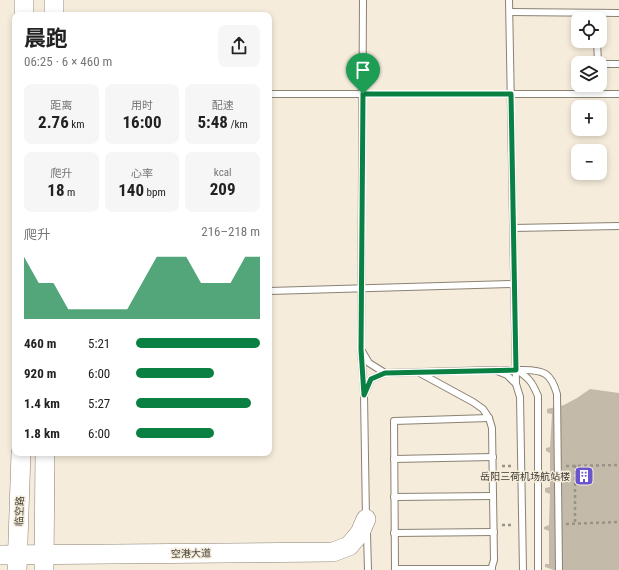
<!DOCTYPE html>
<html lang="zh">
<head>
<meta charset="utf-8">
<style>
  body { margin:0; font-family:"Roboto Condensed","Noto Sans SC",sans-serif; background:#f6f6f6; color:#222; height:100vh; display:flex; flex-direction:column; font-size:15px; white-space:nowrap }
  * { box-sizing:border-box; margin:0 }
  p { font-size:13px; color:#767676 }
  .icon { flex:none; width:22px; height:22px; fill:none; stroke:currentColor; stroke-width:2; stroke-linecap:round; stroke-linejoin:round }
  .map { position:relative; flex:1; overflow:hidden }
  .drawer { position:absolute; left:12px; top:12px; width:260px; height:444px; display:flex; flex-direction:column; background:#fff; border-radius:8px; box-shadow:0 2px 6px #0003 }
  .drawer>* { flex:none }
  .controls { position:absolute; left:571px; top:12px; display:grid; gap:8px }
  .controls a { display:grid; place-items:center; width:36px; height:36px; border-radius:8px; background:#fff; box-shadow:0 2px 6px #0003; font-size:20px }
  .pin { position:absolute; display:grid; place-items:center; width:34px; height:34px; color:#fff; margin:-41px -17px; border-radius:50% 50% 50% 0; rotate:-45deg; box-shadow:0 0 4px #0007 }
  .pin .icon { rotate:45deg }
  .round { display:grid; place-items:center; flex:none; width:42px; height:42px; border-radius:8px; background:#f6f6f6 }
  .head { display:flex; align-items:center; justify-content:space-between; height:68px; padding:0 12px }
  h1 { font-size:22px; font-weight:700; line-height:30px }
  .stats { display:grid; grid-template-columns:repeat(3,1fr); gap:6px; height:68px; padding:4px 12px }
  .stats div { display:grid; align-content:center; border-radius:8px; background:#f6f6f6; text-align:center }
  .stats b { font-size:17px; font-weight:700 }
  .stats small { font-size:11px; font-weight:400 }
  .stats p { font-size:11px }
  .chart { height:112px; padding:8px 12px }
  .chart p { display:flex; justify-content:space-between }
  .chart svg { width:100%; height:72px; margin-top:4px; fill:#0b8043; opacity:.7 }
  ul { padding:0 12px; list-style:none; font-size:13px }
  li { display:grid; grid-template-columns:64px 48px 1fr; align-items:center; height:30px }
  li i { height:10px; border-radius:5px; background:#0b8043 }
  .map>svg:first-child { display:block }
</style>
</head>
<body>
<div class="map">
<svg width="619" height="570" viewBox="0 0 619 570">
  <rect width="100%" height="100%" fill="#f5ecdb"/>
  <polygon fill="#c4baaa" points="590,389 619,393 619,570 554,570 545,567 545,564 549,564 549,531 544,529 544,527 549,525 550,494 545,492 545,488 550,487 550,453 546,451 546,448 550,447 552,414 547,413 547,409 564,405 577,398"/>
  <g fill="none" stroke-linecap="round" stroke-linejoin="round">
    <g stroke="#8b8273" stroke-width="8">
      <g id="lane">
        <polyline points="363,0 361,349 364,392"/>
        <polyline points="509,0 516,384"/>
        <polyline points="510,12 619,13"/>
        <polyline points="597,41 598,63"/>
        <polyline points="600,64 619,64"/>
        <polyline points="269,94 619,94"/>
        <polyline points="513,228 619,226"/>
        <polyline points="269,291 514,284"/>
        <polyline points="362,351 369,363 385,373"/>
        <path d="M498 370C506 370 515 370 523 370 544 370 551 373 557 394L559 570"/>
        <path d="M517 370C530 379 532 382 538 396V570"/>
        <polyline points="418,372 473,402 483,409 489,418 492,428 494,560 491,570"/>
        <polyline points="489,418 394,421 395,569 492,569"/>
        <polyline points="394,459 493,457"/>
        <polyline points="394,497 493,496"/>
        <polyline points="366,518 364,395 371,379 385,373 495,370 507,375 516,384 520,397 523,570"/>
        <polyline points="367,533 368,570"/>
        <polyline points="394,533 494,532"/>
      </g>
    </g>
    <g stroke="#8b8273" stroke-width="20">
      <g id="primary">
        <polyline points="24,0 24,15"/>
        <polyline points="54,0 54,15"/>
        <polyline points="0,555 333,552 349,546 360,533 366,519"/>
        <polyline points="17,570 21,453"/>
        <polyline points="44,570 45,453"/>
      </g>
    </g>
    <g stroke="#999387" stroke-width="2.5" stroke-dasharray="3 3" stroke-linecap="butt">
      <polyline points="575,465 575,523"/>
      <polyline points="502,466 513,466"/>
      <polyline points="566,466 619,465"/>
      <polyline points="566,524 619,522"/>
      <polyline points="502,525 513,525"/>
    </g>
    <use href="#lane" stroke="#fff" stroke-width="6"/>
    <use href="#primary" stroke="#fff" stroke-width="19"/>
  </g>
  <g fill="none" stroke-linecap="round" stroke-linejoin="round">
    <g stroke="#fff" stroke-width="8">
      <polygon id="route" points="363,94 511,94 516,370 385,373 371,379 364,395 361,349"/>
    </g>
    <use href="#route" stroke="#0b8043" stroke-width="5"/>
  </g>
  <defs>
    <g id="building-square" transform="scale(1)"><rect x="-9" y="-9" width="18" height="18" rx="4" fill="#6a55ce" stroke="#f5ecdb"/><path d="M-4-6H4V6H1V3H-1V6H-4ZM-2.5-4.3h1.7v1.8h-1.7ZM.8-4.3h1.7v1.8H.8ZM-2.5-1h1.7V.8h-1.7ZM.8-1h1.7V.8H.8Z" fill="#fff"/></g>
  </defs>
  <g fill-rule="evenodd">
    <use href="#building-square" x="584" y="476"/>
  </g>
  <g text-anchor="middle" stroke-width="3" stroke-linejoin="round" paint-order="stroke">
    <g font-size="10" fill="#3d3a33" stroke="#f5ecdb" text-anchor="end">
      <text x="570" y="480">岳阳三荷机场航站楼</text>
    </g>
    <g font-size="10" fill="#3d3a33" stroke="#f5ecdb">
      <text transform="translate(19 511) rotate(-88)" y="4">临空路</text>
      <text transform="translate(191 553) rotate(-1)" y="4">空港大道</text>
    </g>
  </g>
</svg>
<div class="controls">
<a><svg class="icon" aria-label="locate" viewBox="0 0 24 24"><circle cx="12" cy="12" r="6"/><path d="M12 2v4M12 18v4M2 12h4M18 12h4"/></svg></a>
<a><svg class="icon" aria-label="layers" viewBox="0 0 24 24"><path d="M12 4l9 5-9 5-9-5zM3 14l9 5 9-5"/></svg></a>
<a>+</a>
<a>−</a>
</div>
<div class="pin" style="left:363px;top:94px;background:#1e9e55"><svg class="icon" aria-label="arrive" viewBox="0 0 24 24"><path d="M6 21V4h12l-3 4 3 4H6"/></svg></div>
<section class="drawer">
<div class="head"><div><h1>晨跑</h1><p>06:25 · 6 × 460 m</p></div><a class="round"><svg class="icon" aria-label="share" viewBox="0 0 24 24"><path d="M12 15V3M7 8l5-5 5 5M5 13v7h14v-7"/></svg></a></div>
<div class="stats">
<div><p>距离</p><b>2.76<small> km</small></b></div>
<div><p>用时</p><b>16:00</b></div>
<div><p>配速</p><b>5:48<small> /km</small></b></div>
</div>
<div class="stats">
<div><p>爬升</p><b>18<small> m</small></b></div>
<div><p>心率</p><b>140<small> bpm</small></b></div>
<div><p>kcal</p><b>209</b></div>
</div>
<div class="chart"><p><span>爬升</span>216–218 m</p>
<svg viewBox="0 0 160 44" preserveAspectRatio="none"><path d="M0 44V6L10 22L20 22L30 38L40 38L50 38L60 38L70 38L80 22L90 6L100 6L110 6L120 22L130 22L140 22L150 6L160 6V44z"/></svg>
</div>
<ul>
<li><b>460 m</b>5:21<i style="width:100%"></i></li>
<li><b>920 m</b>6:00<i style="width:63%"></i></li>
<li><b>1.4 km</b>5:27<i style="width:93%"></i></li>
<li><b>1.8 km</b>6:00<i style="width:63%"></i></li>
</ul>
</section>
</div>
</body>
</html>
